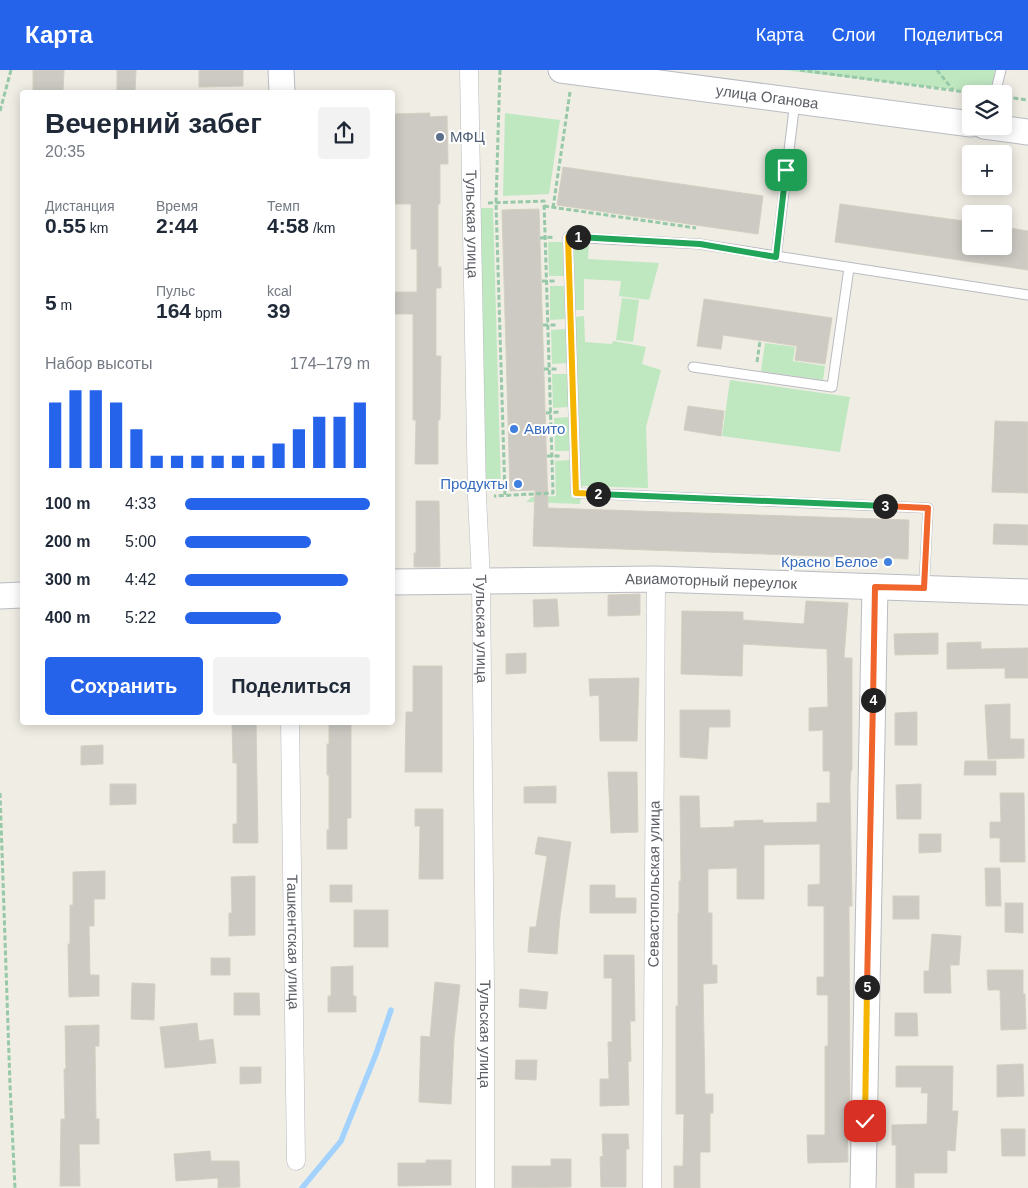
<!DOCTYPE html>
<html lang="ru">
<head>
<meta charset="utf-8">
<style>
  body { margin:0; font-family:Arial,sans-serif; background:#f2f2f3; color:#1f2937; height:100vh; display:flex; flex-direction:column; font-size:19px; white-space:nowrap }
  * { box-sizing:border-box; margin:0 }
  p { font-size:16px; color:#747a83 }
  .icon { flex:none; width:28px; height:28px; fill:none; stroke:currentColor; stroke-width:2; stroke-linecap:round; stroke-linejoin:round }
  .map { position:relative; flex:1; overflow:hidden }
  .side { position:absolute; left:20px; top:20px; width:375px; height:635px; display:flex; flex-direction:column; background:#fff; border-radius:5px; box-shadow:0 2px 12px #0003 }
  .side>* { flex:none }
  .fabs { position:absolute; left:962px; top:15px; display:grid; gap:10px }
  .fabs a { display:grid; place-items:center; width:50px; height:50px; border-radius:5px; background:#fff; box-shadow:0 2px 12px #0003; font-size:25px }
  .pin { position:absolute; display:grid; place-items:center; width:42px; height:42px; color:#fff; margin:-21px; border-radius:10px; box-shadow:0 2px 8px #0006 }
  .km { position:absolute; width:25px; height:25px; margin:-12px; border-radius:50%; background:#222; color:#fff; font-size:14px; line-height:25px; text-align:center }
  .round { display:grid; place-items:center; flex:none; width:52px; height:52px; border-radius:5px; background:#f2f2f3 }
  .overview { display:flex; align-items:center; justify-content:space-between; height:85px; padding:0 25px }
  h1 { font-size:28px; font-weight:700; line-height:38px }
  .metrics { display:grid; grid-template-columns:repeat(3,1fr); gap:8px; height:85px; padding:5px 25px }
  .metrics div { display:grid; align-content:center }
  .metrics b { font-size:21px; font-weight:700 }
  .metrics small { font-size:14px; font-weight:400 }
  .metrics p { font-size:14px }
  .chart { height:140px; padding:10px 25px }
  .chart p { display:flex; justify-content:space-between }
  .chart svg { width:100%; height:90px; margin-top:5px; stroke:#2563eb; stroke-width:6 }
  .primary-button { display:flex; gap:10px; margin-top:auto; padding:10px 25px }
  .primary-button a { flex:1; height:58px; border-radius:5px; background:#2563eb; color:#fff; font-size:20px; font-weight:700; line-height:58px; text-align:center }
  .primary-button a+a { background:#f2f2f3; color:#1f2937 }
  ul { padding:0 25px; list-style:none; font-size:16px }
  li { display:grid; grid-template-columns:80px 60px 1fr; align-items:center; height:38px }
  li i { height:12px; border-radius:6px; background:#2563eb }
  header { display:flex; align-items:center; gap:30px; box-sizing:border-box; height:70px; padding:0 25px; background:#2563eb; color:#fff }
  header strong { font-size:24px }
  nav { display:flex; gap:28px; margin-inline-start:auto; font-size:18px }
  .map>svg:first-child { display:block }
</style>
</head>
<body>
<header>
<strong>Карта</strong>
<nav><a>Карта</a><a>Слои</a><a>Поделиться</a></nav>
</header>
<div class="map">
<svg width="1028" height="1118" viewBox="0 0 1028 1118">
  <rect width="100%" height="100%" fill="#efede4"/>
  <g fill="#bfe8c1">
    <polygon points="783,0 995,0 992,24"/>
    <polygon points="505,43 560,50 549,124 503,126"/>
    <polygon points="476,138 493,138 501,421 484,421"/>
    <polygon points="548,172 563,172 564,206 549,206"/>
    <polygon points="580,172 589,173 588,189 659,193 649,230 619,226 621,211 584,209 584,240 575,240 573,180"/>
    <polygon points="550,216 565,216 566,249 550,250"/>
    <polygon points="622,228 639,230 633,272 616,270"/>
    <polygon points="584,246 585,272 612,274 613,271 646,277 642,294 661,300 646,357 648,418 580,416 575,247"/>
    <polygon points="566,259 567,293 552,294 551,260"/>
    <polygon points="765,273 795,277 793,291 825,296 823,310 761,301"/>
    <polygon points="552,304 568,304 569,337 553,338"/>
    <polygon points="730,310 850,327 840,382 722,366"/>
    <polygon points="569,347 570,381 555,381 554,348"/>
    <polygon points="570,390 571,427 581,427 580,434 526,432 532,427 556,426 555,391"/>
  </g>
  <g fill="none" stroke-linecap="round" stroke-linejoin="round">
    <polyline stroke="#a3d2ff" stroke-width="5.5" points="302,1118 341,1071 376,984 391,940"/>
  </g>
  <g fill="#cccac3" stroke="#d4cfc2">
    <polygon points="33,0 64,0 63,22 33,22"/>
    <polygon points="117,0 136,0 135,22 117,22"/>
    <polygon points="199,0 243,0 243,16 199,17"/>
    <polygon points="430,43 430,47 447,46 448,94 440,94 440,134 438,134 438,197 441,197 441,218 436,218 436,286 441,286 440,350 438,350 438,394 415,394 416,350 413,350 413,244 392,244 392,222 417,222 417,179 411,179 411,134 395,134 394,104 392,104 392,44"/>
    <polygon points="563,97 763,126 758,164 557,135"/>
    <polygon points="840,134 971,152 971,176 1004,176 1004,157 1028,161 1028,200 835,172"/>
    <polygon points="539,139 548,438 909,450 908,489 533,476 535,420 510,421 502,140"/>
    <polygon points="704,229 832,248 825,294 795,290 797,276 723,265 721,279 697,276"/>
    <polygon points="688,336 724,341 721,366 684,360"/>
    <polygon points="995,351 1028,352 1028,423 992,422"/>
    <polygon points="416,431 439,431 440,497 414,497 414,483 416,483"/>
    <polygon points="994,454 1028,455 1028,475 993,474"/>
    <polygon points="640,524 640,545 608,546 608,525"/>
    <polygon points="557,529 559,556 534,557 533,530"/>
    <polygon points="806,531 848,533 844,588 852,588 852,700 851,700 850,716 852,836 849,836 850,1046 850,1052 847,1052 848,1092 808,1093 807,1065 825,1065 825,976 828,976 828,925 817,925 817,907 824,907 824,836 808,836 808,815 820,814 820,774 764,775 764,829 737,829 737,798 708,799 708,843 712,843 712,895 717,895 717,913 703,914 705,1024 713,1024 713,1043 710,1043 710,1082 700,1082 700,1118 674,1118 674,1096 683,1096 684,1044 676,1044 676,936 678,936 678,843 679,843 679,811 681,811 680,726 699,726 700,758 734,757 734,751 763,750 763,753 817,752 817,733 830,733 830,701 823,701 823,660 809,661 809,638 828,637 827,579 743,574 742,606 681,604 682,541 743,542 743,550 804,554"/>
    <polygon points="938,563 938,584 895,585 894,564"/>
    <polygon points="981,572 981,579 1028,578 1028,608 1005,608 1005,598 947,599 947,573"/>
    <polygon points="526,583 526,603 506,604 506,584"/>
    <polygon points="413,596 442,596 442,702 405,702 406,642 413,642"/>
    <polygon points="639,608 637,671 600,671 599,625 590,626 589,609"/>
    <polygon points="1010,634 1010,669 1024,669 1024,688 988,689 985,635"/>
    <polygon points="680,640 730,640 730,657 709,657 707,689 680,687"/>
    <polygon points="917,642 917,675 895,675 895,643"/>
    <polygon points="232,652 256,652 258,773 233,773 233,754 237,754 237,693 233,693"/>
    <polygon points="329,652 351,652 351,748 347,748 347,779 327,779 327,760 329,760 329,705 327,705 327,674 329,674"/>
    <polygon points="103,675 103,694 81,695 81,676"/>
    <polygon points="965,691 996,691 996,705 964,705"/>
    <polygon points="608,702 637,702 638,762 611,763"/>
    <polygon points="110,714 136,714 136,734 110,735"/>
    <polygon points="921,714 921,749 897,749 896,715"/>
    <polygon points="556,716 556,733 524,733 524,717"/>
    <polygon points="1000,723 1024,723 1025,792 1000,792 1000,768 990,768 990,752 1001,752"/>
    <polygon points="415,739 443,739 443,809 419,809 420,756 415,756"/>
    <polygon points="919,764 941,764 941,782 919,783"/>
    <polygon points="538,767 571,772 560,846 557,884 528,882 530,857 536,857 547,786 535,784"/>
    <polygon points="985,798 1000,798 1001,836 986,836"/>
    <polygon points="105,801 105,829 94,829 94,856 89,856 90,905 99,905 99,926 69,927 68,874 70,874 70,835 73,835 73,802"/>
    <polygon points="255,806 255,865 229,866 229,843 232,843 231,807"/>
    <rect x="330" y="815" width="22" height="17"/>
    <polygon points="590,815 615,815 615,828 636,828 636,843 590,843"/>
    <rect x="893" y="826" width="26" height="23"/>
    <polygon points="1005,833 1023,833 1023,863 1005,862"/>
    <rect x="354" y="840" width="34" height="37"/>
    <polygon points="932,864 961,866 959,895 950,895 951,923 924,923 924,901 929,901"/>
    <polygon points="604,885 634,885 635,951 630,951 631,991 628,992 629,1035 600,1036 600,1009 609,1009 608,972 612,972 612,908 604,908"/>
    <rect x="211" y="888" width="19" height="17"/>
    <polygon points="353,896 353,926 356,926 356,942 328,942 328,926 331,926 331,897"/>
    <polygon points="987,900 1023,900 1023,924 1025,924 1026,959 1001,960 1000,920 988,920"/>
    <polygon points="435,912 460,915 454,969 451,1034 419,1032 421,966 430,967"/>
    <polygon points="132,913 155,914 154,950 131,949"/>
    <polygon points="520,919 548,922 546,939 519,937"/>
    <polygon points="234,923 259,923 260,945 234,945"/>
    <polygon points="895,943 917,943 918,966 895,966"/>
    <polygon points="197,953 199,971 213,969 216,993 165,998 160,957"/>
    <polygon points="99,955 99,976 95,976 96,1049 99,1049 99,1074 79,1074 80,1116 60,1116 61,1049 65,1049 64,999 66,999 65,956"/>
    <polygon points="516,990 537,990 536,1010 515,1009"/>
    <polygon points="1023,994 1024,1026 997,1027 997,995"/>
    <polygon points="896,996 953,996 952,1041 958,1041 955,1081 947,1080 947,1103 914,1103 914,1118 896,1118 896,1075 892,1075 892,1055 927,1054 928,1023 921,1023 922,1017 896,1017"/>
    <polygon points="240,997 261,997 261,1013 240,1014"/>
    <polygon points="1001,1059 1025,1059 1025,1086 1002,1086"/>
    <polygon points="602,1064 628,1064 629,1079 626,1079 626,1117 601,1117 600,1087 603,1086"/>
    <polygon points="210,1081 211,1091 239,1091 240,1117 218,1118 218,1108 176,1111 174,1084"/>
    <polygon points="551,1089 571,1089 571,1117 512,1118 512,1096 551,1096"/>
    <polygon points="426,1090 451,1090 451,1115 398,1116 398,1093 426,1093"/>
  </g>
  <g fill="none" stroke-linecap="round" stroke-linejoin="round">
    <g stroke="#b9bbc0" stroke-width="11">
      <g id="lane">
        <polyline points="995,24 1001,0"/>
        <polyline points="776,187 795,31"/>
        <polyline points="693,297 832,317 849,198"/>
        <polyline points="924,517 928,438 576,423 568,167 699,174 1028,225"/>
      </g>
    </g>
    <g stroke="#b9bbc0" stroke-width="19">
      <g id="street">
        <path id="s1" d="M469 0 477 426 481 510 485 917V1118"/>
        <path id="s2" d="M290 652 296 1091"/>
        <path id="s3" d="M652 1118 656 509"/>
      </g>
    </g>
    <g stroke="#b9bcc2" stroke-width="27">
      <g id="secondary">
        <polyline points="281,0 282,22"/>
        <path id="s4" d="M561 0 971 54"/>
        <polyline points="984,56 1028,62"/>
        <path id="s5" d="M392 512 656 509 1028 522"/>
        <polyline points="0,526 22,525"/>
        <polyline points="863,1118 875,517"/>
      </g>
    </g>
    <g stroke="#97c9a9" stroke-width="3" stroke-dasharray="5 2.5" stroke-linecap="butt">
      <polyline points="500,0 496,133 505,425"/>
      <polyline points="800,0 980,24"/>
      <polyline points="937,0 953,20"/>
      <polyline points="1006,27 1028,30"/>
      <polyline points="0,41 11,0"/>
      <polyline points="488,133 544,131 553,423 494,426"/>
      <polyline points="544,136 696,158"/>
      <polyline points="553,138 570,22"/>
      <polyline points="540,168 555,167"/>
      <polyline points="542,211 556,211"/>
      <polyline points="543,255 557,255"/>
      <polyline points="757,292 760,271"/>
      <polyline points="544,299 559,299"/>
      <polyline points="546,343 560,342"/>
      <polyline points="547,386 561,386"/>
      <polyline points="0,723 10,1015 15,1118"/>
    </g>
    <use href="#lane" stroke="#fff" stroke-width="9"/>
    <use href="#street" stroke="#fff" stroke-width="18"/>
    <use href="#secondary" stroke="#fff" stroke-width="25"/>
  </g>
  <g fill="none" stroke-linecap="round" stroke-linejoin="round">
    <g stroke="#fff" stroke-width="10">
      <polyline id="split-1" points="578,167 700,174 776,187 786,100"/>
    </g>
    <g stroke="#fff" stroke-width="10">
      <polyline id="split-2" points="578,167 568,167 576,423 598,424"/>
    </g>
    <g stroke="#fff" stroke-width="10">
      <polyline id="split-3" points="598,424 885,436"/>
    </g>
    <g stroke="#fff" stroke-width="10">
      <polyline id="split-4" points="873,630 875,517 924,518 928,438 885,436"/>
    </g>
    <g stroke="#fff" stroke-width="10">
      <polyline id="split-5" points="867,917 873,630"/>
    </g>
    <g stroke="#fff" stroke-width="10">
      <polyline id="split-6" points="865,1051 867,917"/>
    </g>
    <use href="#split-1" stroke="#22a559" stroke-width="6"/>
    <use href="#split-2" stroke="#f5b400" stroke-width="6"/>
    <use href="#split-3" stroke="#22a559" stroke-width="6"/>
    <use href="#split-4" stroke="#f0652b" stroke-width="6"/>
    <use href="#split-5" stroke="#f0652b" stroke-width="6"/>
    <use href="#split-6" stroke="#f5b400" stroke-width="6"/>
  </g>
  <circle fill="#5c6f8a" stroke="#fff" stroke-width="2" cx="440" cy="67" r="5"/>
  <g fill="#3f7fe0" stroke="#fff" stroke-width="2">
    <circle cx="514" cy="359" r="5"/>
    <circle cx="518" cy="414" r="5"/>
    <circle cx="888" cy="492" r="5"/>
  </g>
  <g text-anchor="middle" stroke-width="4" stroke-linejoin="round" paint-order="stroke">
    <g font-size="15" fill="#5c5f65" stroke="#fff">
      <text dy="5" stroke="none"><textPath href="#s4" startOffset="208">улица Оганова</textPath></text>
      <text dy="5" stroke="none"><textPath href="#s1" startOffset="154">Тульская улица</textPath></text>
      <text dy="5" stroke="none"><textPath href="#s5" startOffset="319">Авиамоторный переулок</textPath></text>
      <text dy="5" stroke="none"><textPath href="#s1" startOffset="559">Тульская улица</textPath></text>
      <text dy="5" stroke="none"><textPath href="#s3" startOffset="304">Севастопольская улица</textPath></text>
      <text dy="5" stroke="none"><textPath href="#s2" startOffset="220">Ташкентская улица</textPath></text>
      <text dy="5" stroke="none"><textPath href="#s1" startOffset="964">Тульская улица</textPath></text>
    </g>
    <g font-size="15" fill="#4e5e75" stroke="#fff" text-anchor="start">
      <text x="450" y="72">МФЦ</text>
    </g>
    <g font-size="15" fill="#366cbe" stroke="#fff" text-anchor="end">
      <text x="524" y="364" text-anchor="start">Авито</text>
      <text x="508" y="419">Продукты</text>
      <text x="878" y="497">Красно Белое</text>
    </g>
  </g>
</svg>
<div class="fabs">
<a><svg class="icon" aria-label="layers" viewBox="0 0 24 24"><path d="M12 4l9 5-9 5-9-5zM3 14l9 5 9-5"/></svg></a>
<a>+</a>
<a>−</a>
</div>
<div class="pin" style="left:786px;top:100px;background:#1e9e55"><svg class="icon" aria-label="arrive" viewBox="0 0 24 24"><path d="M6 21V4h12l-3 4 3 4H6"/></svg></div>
<div class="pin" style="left:865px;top:1051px;background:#d93025"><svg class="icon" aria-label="check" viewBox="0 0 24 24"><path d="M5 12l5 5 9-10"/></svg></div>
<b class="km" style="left:578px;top:167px">1</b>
<b class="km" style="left:598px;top:424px">2</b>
<b class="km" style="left:885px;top:436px">3</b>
<b class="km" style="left:873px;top:630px">4</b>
<b class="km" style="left:867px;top:917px">5</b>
<section class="side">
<div class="overview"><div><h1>Вечерний забег</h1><p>20:35</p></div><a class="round"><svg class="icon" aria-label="share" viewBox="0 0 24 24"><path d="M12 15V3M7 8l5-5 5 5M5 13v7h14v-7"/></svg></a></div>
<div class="metrics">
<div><p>Дистанция</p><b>0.55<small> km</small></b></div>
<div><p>Время</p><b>2:44</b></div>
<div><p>Темп</p><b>4:58<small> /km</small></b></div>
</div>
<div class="metrics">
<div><b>5<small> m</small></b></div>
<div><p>Пульс</p><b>164<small> bpm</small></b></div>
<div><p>kcal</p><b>39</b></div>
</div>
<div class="chart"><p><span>Набор высоты</span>174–179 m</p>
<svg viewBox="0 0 160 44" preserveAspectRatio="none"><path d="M5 44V12M15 44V6M25 44V6M35 44V12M45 44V25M55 44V38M65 44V38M75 44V38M85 44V38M95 44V38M105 44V38M115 44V32M125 44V25M135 44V19M145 44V19M155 44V12"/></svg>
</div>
<ul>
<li><b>100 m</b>4:33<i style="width:100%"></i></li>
<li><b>200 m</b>5:00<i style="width:68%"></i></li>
<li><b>300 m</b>4:42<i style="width:88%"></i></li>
<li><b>400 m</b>5:22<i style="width:52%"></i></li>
</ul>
<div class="primary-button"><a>Сохранить</a><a>Поделиться</a></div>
</section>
</div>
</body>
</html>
